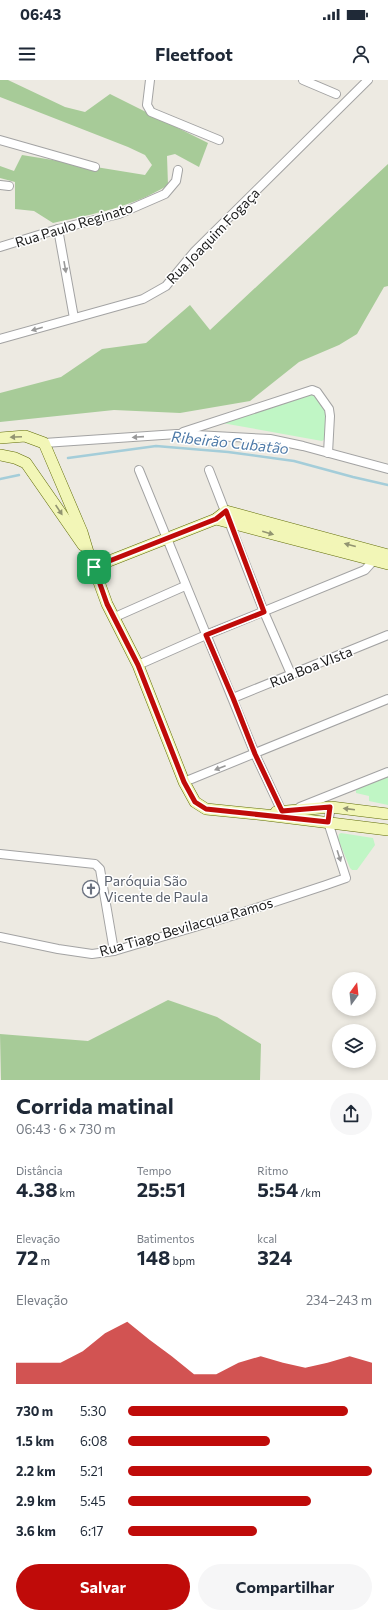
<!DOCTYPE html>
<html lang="pt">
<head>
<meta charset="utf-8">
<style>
  body { margin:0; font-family:Commissioner,sans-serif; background:#f6f6f7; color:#1f2937; height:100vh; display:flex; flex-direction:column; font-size:15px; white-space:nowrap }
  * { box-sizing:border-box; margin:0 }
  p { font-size:13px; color:#747a83 }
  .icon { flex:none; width:22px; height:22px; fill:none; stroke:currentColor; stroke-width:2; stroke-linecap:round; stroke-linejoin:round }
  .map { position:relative; height:1000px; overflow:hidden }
  .details { display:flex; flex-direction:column; background:#fff; flex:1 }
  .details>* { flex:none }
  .needle { width:26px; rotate:15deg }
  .buttons { position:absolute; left:332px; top:892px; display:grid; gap:8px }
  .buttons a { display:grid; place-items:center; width:44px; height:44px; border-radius:50%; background:#fff; box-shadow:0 2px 6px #0003; font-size:20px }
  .pin { position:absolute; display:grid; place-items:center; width:34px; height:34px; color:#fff; margin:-17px; border-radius:8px; box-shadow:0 2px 6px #0006 }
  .round { display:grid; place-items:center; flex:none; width:42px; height:42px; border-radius:21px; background:#f6f6f7 }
  .overview { display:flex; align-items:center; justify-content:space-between; height:68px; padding:0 16px }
  h1 { font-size:22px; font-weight:700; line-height:30px }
  .figures { display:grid; grid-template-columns:repeat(3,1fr); gap:6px; height:68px; padding:4px 16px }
  .figures div { display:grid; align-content:center }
  .figures b { font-size:20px; font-weight:700 }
  .figures small { font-size:11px; font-weight:400 }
  .figures p { font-size:11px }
  .chart { height:112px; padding:8px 16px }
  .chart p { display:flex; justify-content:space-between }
  .chart svg { width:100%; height:72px; margin-top:4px; fill:#bf0b09; opacity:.7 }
  .primary-button { display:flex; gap:8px; margin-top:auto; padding:8px 16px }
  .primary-button a { flex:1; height:46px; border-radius:24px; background:#bf0b09; color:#fff; font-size:16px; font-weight:700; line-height:46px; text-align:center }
  .primary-button a+a { background:#f6f6f7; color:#1f2937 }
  ul { padding:0 16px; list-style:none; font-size:13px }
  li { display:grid; grid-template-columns:64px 48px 1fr; align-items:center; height:30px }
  li i { height:10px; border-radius:5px; background:#bf0b09 }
  .status { display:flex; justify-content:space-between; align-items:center; height:28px; padding:0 20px; background:#fff; direction:ltr }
  .status svg { height:11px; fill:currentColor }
  header { display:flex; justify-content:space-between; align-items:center; height:52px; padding:0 16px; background:#fff; font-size:18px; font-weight:700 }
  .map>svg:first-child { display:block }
</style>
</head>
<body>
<div class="status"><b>06:43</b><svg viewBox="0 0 49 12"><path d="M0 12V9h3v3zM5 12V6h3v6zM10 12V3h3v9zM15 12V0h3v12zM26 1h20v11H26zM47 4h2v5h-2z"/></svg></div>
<header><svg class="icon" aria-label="menu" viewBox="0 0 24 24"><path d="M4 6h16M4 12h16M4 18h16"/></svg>Fleetfoot<svg class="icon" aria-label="person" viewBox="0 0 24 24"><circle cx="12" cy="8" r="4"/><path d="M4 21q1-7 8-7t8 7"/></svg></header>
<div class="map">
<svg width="388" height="1000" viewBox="0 0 388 1000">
  <rect width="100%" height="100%" fill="#edeae2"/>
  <g fill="#a7cb98">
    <path d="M0 0H8L65 27 85 32 110 14 208 63 199 87 175 74 167 76 168 105C133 127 93 134 53 143L34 131 15 129V102L0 98V86L14 91 22 75 145 95 152 85 145 75 128 67 0 17Z"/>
    <polygon points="388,84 388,206 384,207 357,254 339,265 299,282 250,321 180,333 114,330 0,342 0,313 61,297 102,269 146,263 190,225 210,250"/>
    <polygon points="168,920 217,937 261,964 260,1000 1,1000 0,954 88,961"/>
  </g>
  <g fill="#c0f6c5">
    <path d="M308 313C329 315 327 343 326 358L322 361 222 343 282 324Z"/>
    <polygon points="388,694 388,725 369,721 369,716 356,713 356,707"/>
    <polygon points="341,753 373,758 375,765 357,790 352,790 350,788 338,759 339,754"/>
  </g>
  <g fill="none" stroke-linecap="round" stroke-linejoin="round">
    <g stroke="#a4cdd9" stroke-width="2.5">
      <polyline points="68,378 156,366 228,372 294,381 353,397 388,405"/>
      <polyline points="0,399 19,395"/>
    </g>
    <g stroke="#a3a3a3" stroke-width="10">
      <g id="street">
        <polyline points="150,0 147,25 151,32 219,60"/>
        <polyline points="303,0 336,14"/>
        <polyline points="0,60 95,87"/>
        <polyline points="0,105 9,106"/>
        <polyline points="58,149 74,238"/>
        <polyline points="0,167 58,149 119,134 165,114 176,101 178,90"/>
        <polyline points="0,259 143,219 166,206 195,171 368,0"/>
        <polyline points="183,352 312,310 317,312 329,329 330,336 328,373"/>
        <polyline points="44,363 177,354 270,359 303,366 388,389"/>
        <polyline points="139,390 255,674 284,736"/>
        <polyline points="209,390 264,532 291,594"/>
        <polyline points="115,537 185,506"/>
        <polyline points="138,585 206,555 365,490 373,481 375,476"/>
        <polyline points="233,618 388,555"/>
        <polyline points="184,702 388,619"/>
        <polyline points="300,727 388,692"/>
        <polyline points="0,774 95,784 100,789 114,871"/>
        <polyline points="0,857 58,869 92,874 114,871 235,835 326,805 346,798 328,742 331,727"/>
      </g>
    </g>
    <g stroke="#616d09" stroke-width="12">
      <g id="secondary">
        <polyline points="0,358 25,356 44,363 82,452 88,472 107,524 138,585 184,702 195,722 206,729 266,735 388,750"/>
        <polyline points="0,375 15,378 26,383 83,465"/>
        <polyline points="216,439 388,484"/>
        <polyline points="94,487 216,439 226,431 388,475"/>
        <polyline points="276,732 331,727 388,734"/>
      </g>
    </g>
    <use href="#street" stroke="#fff" stroke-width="8"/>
    <use href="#secondary" stroke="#f2f6b7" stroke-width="11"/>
  </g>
  <defs><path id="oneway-solid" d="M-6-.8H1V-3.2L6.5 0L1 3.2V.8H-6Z"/></defs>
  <g fill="#999">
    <use href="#oneway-solid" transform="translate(65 187) rotate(80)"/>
    <use href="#oneway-solid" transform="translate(37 249) rotate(164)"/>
    <use href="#oneway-solid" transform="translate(138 357) rotate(176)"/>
    <use href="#oneway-solid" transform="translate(220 688) rotate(159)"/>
    <use href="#oneway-solid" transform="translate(339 776) rotate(72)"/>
  </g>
  <g fill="#929471">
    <use href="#oneway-solid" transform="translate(16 357) rotate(177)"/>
    <use href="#oneway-solid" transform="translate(59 430) rotate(56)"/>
    <use href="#oneway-solid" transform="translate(268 453) rotate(16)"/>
    <use href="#oneway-solid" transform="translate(350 465) rotate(-165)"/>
    <use href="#oneway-solid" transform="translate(349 729) rotate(-173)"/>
  </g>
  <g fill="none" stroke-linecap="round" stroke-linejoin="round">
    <g stroke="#fff" stroke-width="8">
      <polygon id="route" points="226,431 264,532 206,555 233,618 255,674 282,731 330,727 328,742 206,729 195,722 184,702 138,585 107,524 94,487 216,439"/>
    </g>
    <use href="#route" stroke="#bf0b09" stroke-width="5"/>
  </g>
  <defs>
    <g id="church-ring" transform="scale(0.9)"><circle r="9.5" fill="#fff" stroke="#6b7280" stroke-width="1.5"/><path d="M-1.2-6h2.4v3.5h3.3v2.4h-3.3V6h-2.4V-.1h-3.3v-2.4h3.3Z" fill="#6b7280"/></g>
  </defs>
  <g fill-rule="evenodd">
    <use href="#church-ring" x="91" y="809"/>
  </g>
  <g text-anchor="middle" stroke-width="3" stroke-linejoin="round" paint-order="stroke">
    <g font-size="14" fill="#1c1c1c" stroke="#fff">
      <text transform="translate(74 145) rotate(-17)" y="5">Rua Paulo Reginato</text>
      <text transform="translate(213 156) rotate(-46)" y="5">Rua Joaquim Fogaça</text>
      <text transform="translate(311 587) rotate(-22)" y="5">Rua Boa VIsta</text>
      <text transform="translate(186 847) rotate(-16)" y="5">Rua Tiago Bevilacqua Ramos</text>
    </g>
    <g font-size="14" fill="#5b616d" stroke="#fff" text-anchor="start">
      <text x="104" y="806">Paróquia São<tspan x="104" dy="16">Vicente de Paula</tspan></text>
    </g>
    <g font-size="15" font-style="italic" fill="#4d79a7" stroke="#fff">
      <text transform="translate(230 363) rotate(6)" y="5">Ribeirão Cubatão</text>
    </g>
  </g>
</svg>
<div class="buttons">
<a><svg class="needle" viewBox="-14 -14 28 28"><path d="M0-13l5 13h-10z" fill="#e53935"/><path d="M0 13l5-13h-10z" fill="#747a83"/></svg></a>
<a><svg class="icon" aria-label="layers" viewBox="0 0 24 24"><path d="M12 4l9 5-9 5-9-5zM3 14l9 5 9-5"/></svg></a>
</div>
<div class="pin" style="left:94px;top:487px;background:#1e9e55"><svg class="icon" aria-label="arrive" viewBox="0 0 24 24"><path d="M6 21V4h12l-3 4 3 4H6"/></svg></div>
</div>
<section class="details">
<div class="overview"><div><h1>Corrida matinal</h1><p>06:43 · 6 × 730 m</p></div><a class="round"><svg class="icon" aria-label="share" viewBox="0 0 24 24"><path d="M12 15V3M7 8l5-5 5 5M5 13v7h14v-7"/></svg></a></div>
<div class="figures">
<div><p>Distância</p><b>4.38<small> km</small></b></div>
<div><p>Tempo</p><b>25:51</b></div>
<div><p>Ritmo</p><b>5:54<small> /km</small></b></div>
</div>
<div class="figures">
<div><p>Elevação</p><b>72<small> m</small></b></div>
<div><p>Batimentos</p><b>148<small> bpm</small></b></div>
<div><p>kcal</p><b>324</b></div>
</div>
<div class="chart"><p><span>Elevação</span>234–243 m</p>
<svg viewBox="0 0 160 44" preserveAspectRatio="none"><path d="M0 44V31L10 31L20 31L30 24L40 13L50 6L60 17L70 27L80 38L90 38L100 31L110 27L120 31L130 34L140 31L150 27L160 31V44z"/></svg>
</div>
<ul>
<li><b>730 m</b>5:30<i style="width:90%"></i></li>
<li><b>1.5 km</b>6:08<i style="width:58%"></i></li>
<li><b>2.2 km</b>5:21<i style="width:100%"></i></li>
<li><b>2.9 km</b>5:45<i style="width:75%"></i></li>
<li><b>3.6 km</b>6:17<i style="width:53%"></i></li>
</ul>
<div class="primary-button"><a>Salvar</a><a>Compartilhar</a></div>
</section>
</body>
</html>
